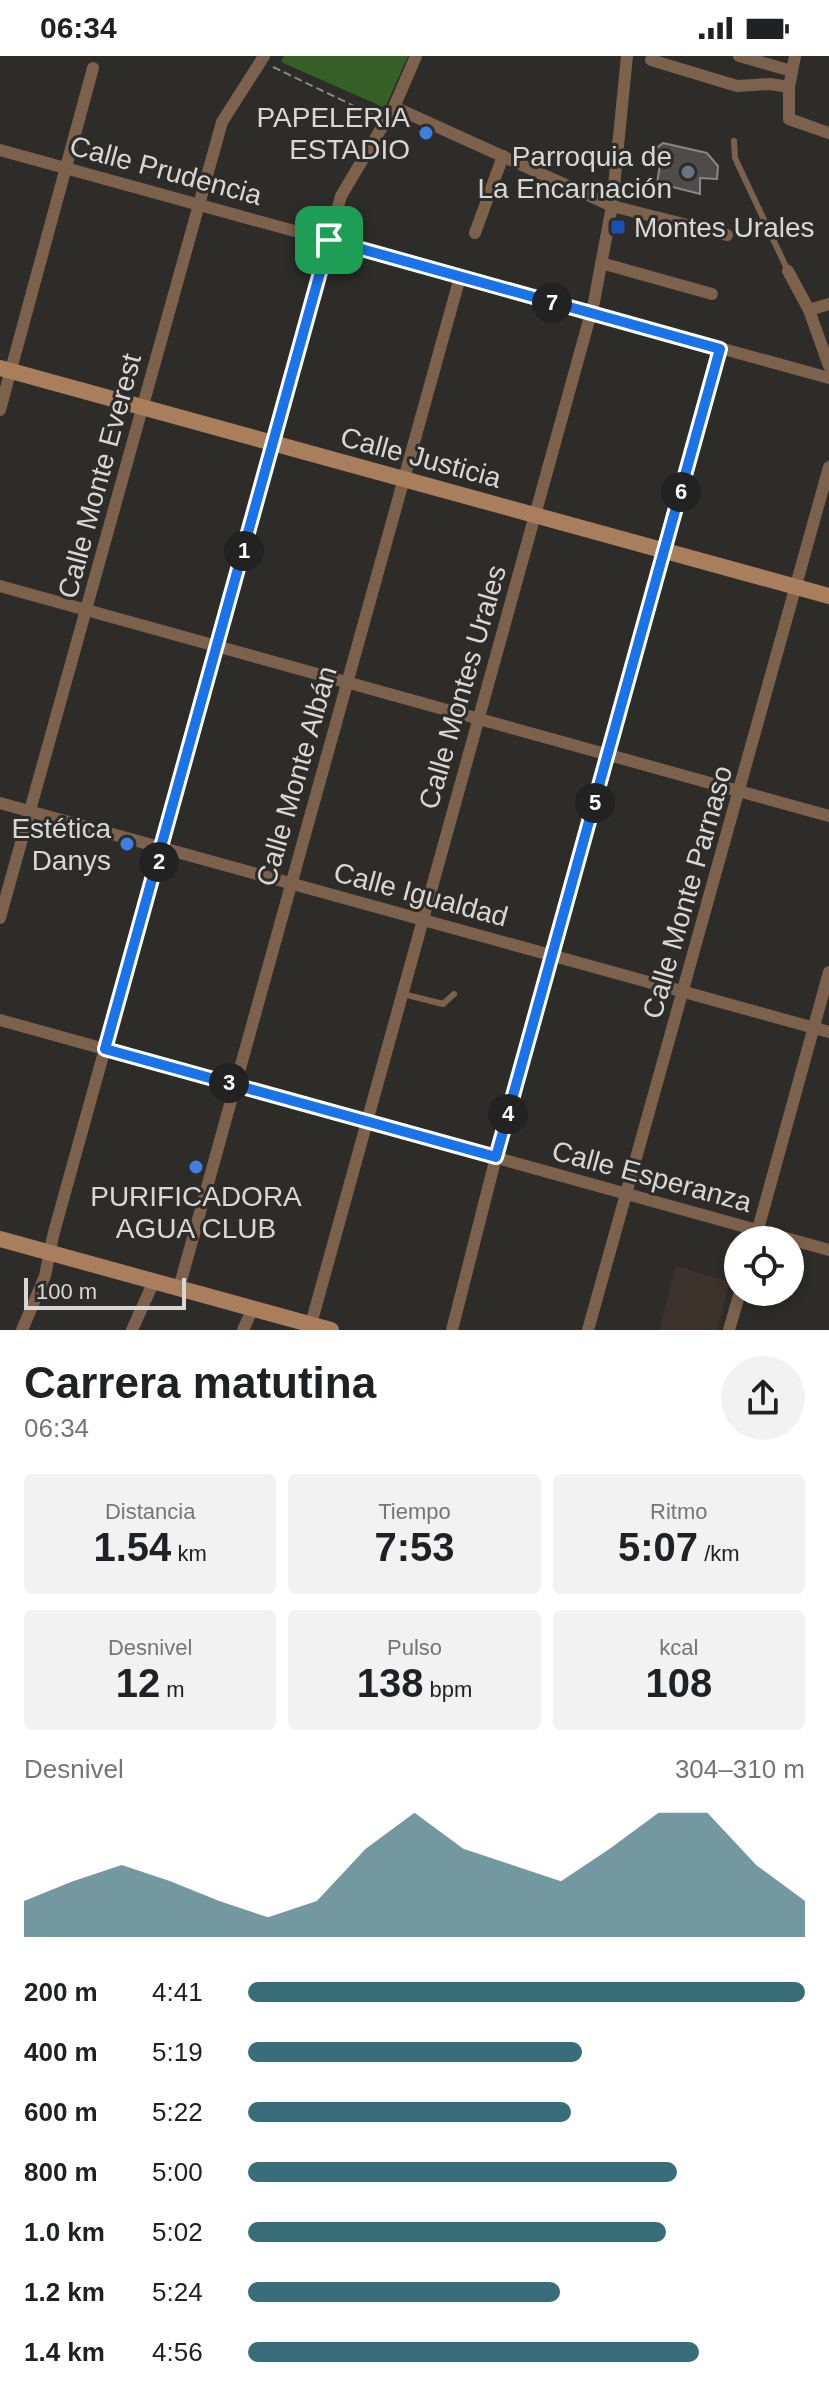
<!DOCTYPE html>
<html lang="es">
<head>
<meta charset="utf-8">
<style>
  body { margin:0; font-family:Arial,sans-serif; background:#f2f2f2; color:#202124; height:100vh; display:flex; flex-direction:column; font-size:30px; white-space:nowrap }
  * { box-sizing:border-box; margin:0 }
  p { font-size:26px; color:#757577 }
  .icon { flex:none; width:44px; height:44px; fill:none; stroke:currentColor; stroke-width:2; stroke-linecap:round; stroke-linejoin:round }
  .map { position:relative; height:1274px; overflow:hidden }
  .panel { display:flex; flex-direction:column; background:#fff; flex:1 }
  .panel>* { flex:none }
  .fabs { position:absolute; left:724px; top:1170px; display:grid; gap:16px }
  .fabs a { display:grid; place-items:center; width:80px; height:80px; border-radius:50%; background:#fff; box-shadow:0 4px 12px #0003; font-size:40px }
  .scale { position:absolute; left:24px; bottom:20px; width:162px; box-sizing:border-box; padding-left:8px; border:4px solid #d9d7d6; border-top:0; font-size:22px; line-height:28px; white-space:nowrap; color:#d9d7d6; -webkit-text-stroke:6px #2e2c29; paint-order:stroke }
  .pin { position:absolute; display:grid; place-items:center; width:68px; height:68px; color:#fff; margin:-34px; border-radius:16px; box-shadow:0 4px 12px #0006 }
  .km { position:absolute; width:40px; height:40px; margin:-20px; border-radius:50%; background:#222; color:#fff; font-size:22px; line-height:40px; text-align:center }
  .round { display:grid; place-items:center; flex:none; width:84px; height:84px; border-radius:42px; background:#f2f2f2 }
  .head { display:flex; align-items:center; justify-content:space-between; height:136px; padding:0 24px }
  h1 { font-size:44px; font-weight:700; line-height:60px }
  .stats { display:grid; grid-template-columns:repeat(3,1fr); gap:12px; height:136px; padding:8px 24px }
  .stats div { display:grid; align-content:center; border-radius:8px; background:#f2f2f2; text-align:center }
  .stats b { font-size:40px; font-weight:700 }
  .stats small { font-size:22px; font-weight:400 }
  .stats p { font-size:22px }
  .chart { height:224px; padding:16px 24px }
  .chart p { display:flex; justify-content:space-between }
  .chart svg { width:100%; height:144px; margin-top:8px; fill:#396d79; opacity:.7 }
  ul { padding:0 24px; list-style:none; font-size:26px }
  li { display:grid; grid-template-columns:128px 96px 1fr; align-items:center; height:60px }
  li i { height:20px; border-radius:10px; background:#396d79 }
  .status { display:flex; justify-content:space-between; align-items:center; height:56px; padding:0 40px; background:#fff; direction:ltr }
  .status svg { height:22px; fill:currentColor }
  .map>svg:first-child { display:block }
</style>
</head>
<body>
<div class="status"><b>06:34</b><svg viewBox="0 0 49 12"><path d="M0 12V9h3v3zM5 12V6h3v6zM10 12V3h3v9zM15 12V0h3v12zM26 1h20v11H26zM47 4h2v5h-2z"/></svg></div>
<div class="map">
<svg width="829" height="1274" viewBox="0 0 829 1274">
  <rect width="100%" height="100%" fill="#2e2c29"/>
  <polygon fill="#3b332c" points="676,1210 730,1226 717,1274 659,1274"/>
  <polygon fill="#355f24" points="284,0 408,0 385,52 281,6"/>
  <polygon fill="#4f4b4a" stroke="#8b8685" stroke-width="2" points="663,87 707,97 718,110 717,123 700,122 700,138 657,127 660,109 651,106 655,93"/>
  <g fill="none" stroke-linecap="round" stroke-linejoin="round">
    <polyline stroke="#8a8887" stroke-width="2" stroke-dasharray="8 4" stroke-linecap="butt" points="273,11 375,60"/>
    <g stroke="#7c614c" stroke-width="6">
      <polyline points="734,85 735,102 788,215"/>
      <polyline points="403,938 443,948 454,938"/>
    </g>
    <g stroke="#7c614c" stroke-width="12">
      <polyline points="739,0 792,15"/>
      <polyline points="795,0 789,31 789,63 829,77"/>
      <polyline points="651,4 737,30 770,28 789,31"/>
      <polyline points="394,51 612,150 727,179"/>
      <polyline points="0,94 829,322"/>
      <polyline points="475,177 503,100"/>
      <polyline points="601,207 712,238"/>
      <polyline points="788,215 809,254 829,310"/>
      <polyline points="809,254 829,248"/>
      <polyline points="0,354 93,12"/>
      <polyline points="0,530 829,760"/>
      <polyline points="0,747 829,976"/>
      <polyline points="0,862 222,66 264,0"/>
      <polyline points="0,964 829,1194"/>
      <polyline points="755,1184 829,916"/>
      <polyline points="179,1232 460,221"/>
      <polyline points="311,1268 594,246 612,150 627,0"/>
      <polyline points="22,1274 45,1220 53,1180 341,140 394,51 416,0"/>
      <polyline points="132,1274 154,1225"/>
      <polyline points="243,1274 253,1252"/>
      <polyline points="452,1274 496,1101 720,293"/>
      <polyline points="588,1274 829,411"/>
      <polyline points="729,1274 740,1236"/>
    </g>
    <g stroke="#a97e5c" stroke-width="16">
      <polyline points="0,312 829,540"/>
      <polyline points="0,1183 331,1274"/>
    </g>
  </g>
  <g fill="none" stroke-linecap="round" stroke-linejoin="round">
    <g stroke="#fff" stroke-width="16">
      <polygon id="route" points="329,184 720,293 496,1101 105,993"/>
    </g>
    <use href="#route" stroke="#1a73e8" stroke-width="10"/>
  </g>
  <g fill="#3f7fe0" stroke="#2e2c29" stroke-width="3">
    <circle cx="426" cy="77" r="8"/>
    <circle cx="127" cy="788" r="8"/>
    <circle cx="196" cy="1111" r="8"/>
  </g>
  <circle fill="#6b7280" stroke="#2e2c29" stroke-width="3" cx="688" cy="116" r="8"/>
  <rect fill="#1a4fb4" stroke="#2e2c29" stroke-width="3" x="610" y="163" width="16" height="16" rx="4"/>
  <g text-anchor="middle" stroke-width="6" stroke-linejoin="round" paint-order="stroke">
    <g font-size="28" fill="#d9d7d6" stroke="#2e2c29" text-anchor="end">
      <text x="410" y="71">PAPELERIA<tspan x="410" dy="32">ESTADIO</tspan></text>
      <text x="672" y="110">Parroquia de<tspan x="672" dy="32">La Encarnación</tspan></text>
      <text x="634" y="181" text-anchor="start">Montes Urales</text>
      <text x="111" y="782">Estética<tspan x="111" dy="32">Danys</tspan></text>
      <text x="196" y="1150" text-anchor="middle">PURIFICADORA<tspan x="196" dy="32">AGUA CLUB</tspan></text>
    </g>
    <g font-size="28" fill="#d9d7d6" stroke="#2e2c29">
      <text transform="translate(166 114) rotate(15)" y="10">Calle Prudencia</text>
      <text transform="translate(421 401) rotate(15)" y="10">Calle Justicia</text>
      <text transform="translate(99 420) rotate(-75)" y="10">Calle Monte Everest</text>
      <text transform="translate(462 631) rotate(-74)" y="10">Calle Montes Urales</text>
      <text transform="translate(296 720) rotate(-74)" y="10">Calle Monte Albán</text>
      <text transform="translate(687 836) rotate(-74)" y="10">Calle Monte Parnaso</text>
      <text transform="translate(421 838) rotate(15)" y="10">Calle Igualdad</text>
      <text transform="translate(652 1120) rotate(15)" y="10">Calle Esperanza</text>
    </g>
  </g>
</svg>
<div class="fabs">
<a><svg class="icon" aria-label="locate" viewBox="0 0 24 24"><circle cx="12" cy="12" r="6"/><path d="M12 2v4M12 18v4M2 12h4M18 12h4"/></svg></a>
</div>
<div class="scale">100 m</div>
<div class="pin" style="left:329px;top:184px;background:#1e9e55"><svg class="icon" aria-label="arrive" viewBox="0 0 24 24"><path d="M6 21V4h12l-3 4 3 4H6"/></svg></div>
<b class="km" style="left:244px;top:495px">1</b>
<b class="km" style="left:159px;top:806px">2</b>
<b class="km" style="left:229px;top:1027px">3</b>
<b class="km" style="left:508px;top:1058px">4</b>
<b class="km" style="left:595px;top:747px">5</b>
<b class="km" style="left:681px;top:436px">6</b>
<b class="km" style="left:552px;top:247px">7</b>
</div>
<section class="panel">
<div class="head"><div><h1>Carrera matutina</h1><p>06:34</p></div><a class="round"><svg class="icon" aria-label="share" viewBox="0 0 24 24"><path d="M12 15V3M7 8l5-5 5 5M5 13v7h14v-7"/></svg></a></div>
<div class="stats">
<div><p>Distancia</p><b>1.54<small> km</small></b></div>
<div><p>Tiempo</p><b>7:53</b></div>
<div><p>Ritmo</p><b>5:07<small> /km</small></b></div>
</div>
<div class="stats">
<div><p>Desnivel</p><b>12<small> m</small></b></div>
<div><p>Pulso</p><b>138<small> bpm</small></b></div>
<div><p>kcal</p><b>108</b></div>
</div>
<div class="chart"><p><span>Desnivel</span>304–310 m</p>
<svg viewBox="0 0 160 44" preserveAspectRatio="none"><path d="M0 44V33L10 27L20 22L30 27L40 33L50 38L60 33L70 17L80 6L90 17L100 22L110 27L120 17L130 6L140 6L150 22L160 33V44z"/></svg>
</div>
<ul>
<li><b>200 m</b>4:41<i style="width:100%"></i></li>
<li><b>400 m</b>5:19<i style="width:60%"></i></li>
<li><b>600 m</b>5:22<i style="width:58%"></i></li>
<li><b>800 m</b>5:00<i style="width:77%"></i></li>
<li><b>1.0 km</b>5:02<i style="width:75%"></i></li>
<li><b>1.2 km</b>5:24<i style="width:56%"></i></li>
<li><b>1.4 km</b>4:56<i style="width:81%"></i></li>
</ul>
</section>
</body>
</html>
